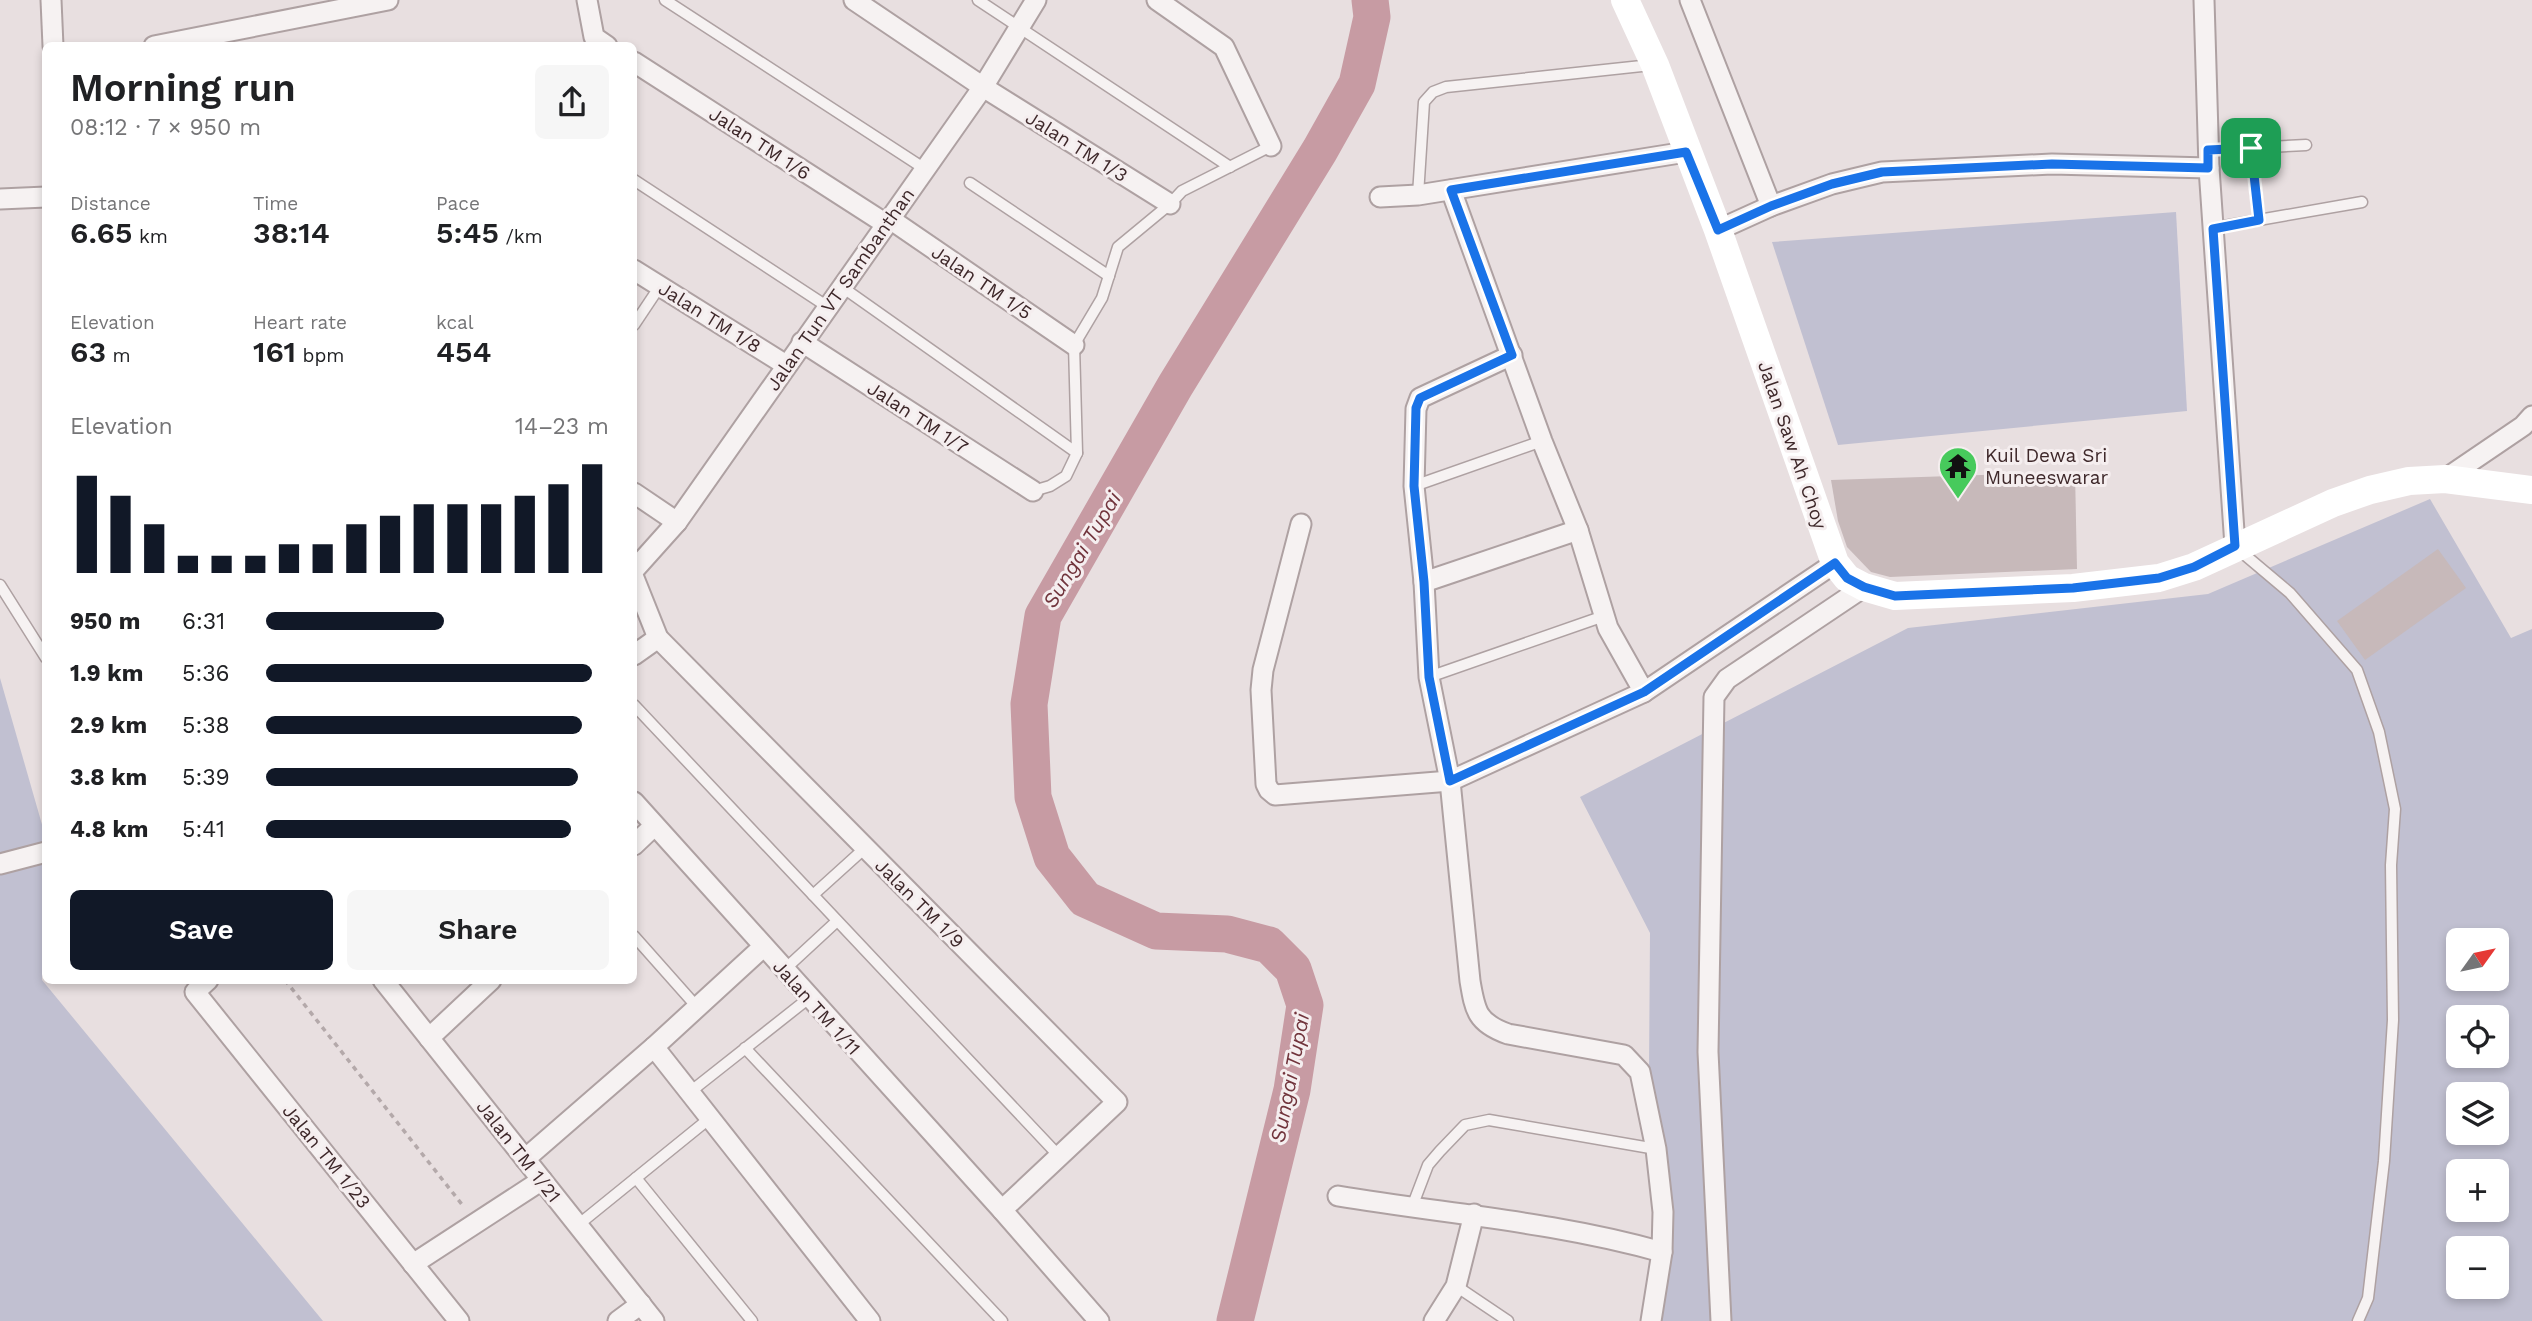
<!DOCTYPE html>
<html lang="en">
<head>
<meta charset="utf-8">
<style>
  body { margin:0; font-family:"Work Sans",sans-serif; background:#f6f6f6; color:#202124; height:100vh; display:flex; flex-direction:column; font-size:26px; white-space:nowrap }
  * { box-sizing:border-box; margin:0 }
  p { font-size:23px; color:#757577 }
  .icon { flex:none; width:38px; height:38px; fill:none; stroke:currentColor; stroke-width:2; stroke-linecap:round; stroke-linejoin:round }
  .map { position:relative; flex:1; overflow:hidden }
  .sheet { position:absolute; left:42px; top:42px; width:595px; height:942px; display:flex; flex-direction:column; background:#fff; border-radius:10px; box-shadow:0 4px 10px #0003 }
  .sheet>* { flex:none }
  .needle { width:46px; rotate:57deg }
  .tools { position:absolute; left:2446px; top:928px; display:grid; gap:14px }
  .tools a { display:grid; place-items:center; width:63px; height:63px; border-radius:10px; background:#fff; box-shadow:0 4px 10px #0003; font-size:35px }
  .pin { position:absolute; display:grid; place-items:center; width:60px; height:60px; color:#fff; margin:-30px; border-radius:14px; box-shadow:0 4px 10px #0006 }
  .round { display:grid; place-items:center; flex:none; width:74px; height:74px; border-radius:10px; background:#f6f6f6 }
  .head { display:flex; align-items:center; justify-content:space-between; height:119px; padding:0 28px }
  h1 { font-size:38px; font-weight:600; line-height:52px }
  .figures { display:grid; grid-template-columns:repeat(3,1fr); gap:10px; height:119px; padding:7px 28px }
  .figures div { display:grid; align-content:center }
  .figures b { font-size:30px; font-weight:600 }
  .figures small { font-size:19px; font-weight:400 }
  .figures p { font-size:19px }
  .chart { height:196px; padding:14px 28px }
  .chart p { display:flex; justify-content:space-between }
  .chart svg { width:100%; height:126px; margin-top:7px; stroke:#111827; stroke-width:6 }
  .primary-button { display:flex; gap:14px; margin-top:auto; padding:14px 28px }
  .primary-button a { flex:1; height:80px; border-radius:10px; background:#111827; color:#fff; font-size:28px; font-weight:600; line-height:80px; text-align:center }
  .primary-button a+a { background:#f6f6f6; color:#202124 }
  ul { padding:0 28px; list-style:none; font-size:23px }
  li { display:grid; grid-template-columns:112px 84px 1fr; align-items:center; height:52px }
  li i { height:18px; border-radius:9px; background:#111827 }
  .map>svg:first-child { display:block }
</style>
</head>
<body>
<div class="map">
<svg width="2532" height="1321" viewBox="0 0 2532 1321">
  <rect width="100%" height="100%" fill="#e8dfe0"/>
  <g fill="#c1c0d1" fill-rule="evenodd">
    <polygon points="2176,212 2187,411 1838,445 1772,242"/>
    <path d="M2430 499 2511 638 2532 629V1321H1661L1672 1215 1662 1129 1649 1070 1650 933 1580 797 1908 628 2208 594ZM2459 940H2497V978H2459ZM2459 1017H2497V1055H2459ZM2459 1094H2497V1132H2459ZM2459 1171H2497V1209H2459ZM2459 1248H2497V1286H2459Z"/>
    <polygon points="0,678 43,828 42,980 323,1321 0,1321"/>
  </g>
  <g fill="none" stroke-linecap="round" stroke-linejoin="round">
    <polyline stroke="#c79ba3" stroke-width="37" points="1235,1321 1292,1090 1305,1005 1293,969 1269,945 1227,934 1156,931 1085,899 1052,857 1033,797 1029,704 1043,616 1175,386 1320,150 1357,84 1372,17 1370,0"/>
  </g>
  <g fill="#c7b9ba">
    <polygon points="2075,472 2077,569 1890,577 1871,572 1847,547 1838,521 1831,480"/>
    <polygon points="2438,549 2466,588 2365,660 2337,621"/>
  </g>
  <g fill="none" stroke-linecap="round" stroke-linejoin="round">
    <g stroke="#aea1a2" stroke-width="13">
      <g id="lane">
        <polyline points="665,0 925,169"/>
        <polyline points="978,0 1230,167"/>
        <polyline points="2251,148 2259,220"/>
        <polyline points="2208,150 2306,145"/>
        <polyline points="634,180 828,307"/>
        <polyline points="970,183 1109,276"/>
        <polyline points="1418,195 1424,102 1433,92 1446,87 1651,65"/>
        <polyline points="2213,228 2362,202"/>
        <polyline points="842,287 1077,453"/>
        <polyline points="634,325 660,286"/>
        <polyline points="1414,486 1542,441"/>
        <polyline points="1033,491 1050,486 1066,476 1077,453 1074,345 1102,298 1118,247 1170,204 1182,191 1271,146"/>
        <polyline points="2239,550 2290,593 2357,670 2379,732 2395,809 2391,865 2393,1020 2384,1161 2368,1298 2358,1321"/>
        <polyline points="0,585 46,658"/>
        <polyline points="1429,677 1604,616"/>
        <polyline points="634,705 1059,1156"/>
        <polyline points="813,895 865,848"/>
        <polyline points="634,936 697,1007"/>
        <polyline points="784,970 837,921"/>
        <polyline points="745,1048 1002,1321"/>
        <polyline points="690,1092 809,998"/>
        <polyline points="636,1178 752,1321"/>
        <polyline points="1412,1207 1428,1165 1440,1151 1465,1125 1489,1120 1656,1149"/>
        <polyline points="578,1225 710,1118"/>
        <polyline points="1456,1286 1508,1321"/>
      </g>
    </g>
    <g stroke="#aea1a2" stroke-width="23">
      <g id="street">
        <polyline points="51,0 53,46"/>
        <polyline points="587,0 594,37 607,46"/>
        <polyline points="854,0 983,87 1170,204"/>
        <polyline points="1157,0 1224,47 1271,146"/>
        <polyline points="1690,0 1771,206"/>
        <polyline points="2204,0 2209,168 2235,546"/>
        <polyline points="154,46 388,0"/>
        <polyline points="634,62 886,224"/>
        <polyline points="1451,190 1542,441 1578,530 1608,628 1644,692"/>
        <polyline points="1380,197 1418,195 1686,152"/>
        <polyline points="0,199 46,197"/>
        <polyline points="890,219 1074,345"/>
        <polyline points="1718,230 1771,206 1832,184 1882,172 2052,164 2209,168"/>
        <polyline points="634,270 786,365"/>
        <polyline points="802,342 1033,491"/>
        <path d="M1512 355 1420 398 1416 409 1414 486 1424 582 1429 677 1450 781 1470 981C1475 1011 1477 1023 1508 1034L1624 1055 1640 1072 1656 1149 1663 1212 1662 1252 1651 1321"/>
        <polyline points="2445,479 2523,426 2532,416"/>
        <polyline points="634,493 677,522"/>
        <polyline points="1301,524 1263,670 1261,690 1266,784 1269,790 1275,795 1450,781 1644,692 1835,563"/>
        <polyline points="634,570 677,522 983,87 1036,0"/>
        <polyline points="634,578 658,638 1117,1102 1002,1210"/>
        <polyline points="1424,582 1578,530"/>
        <polyline points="634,655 658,638"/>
        <polyline points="634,802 1002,1210 1099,1321"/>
        <polyline points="634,845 654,826"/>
        <polyline points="0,864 46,852"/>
        <polyline points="208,980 195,992 459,1321"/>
        <polyline points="383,980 654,1321"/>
        <polyline points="429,1038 491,980"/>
        <polyline points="654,1047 870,1321"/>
        <polyline points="525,1159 654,1047 763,947"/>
        <path d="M1338 1196C1446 1214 1557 1222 1662 1252"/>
        <polyline points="413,1264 542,1180"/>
        <polyline points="618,1321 641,1304"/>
        <polyline points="1434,1321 1456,1286 1474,1214"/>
        <polyline points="1721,1321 1708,1052 1714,697 1727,679 1864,587"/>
      </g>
    </g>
    <polyline stroke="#b4a9aa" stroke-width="3.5" stroke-dasharray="5 5" stroke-linecap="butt" points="285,980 464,1207"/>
    <use href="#lane" stroke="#f6f2f2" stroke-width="10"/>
    <use href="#street" stroke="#f6f2f2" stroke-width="19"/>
    <polyline stroke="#fff" stroke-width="28" points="1625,0 1655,65 1718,230 1835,563 1847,578 1864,587 1895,596 2073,588 2159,578 2194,567 2333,503 2370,490 2409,481 2445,479 2532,490"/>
  </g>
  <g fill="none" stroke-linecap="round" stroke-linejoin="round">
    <g stroke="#fff" stroke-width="14">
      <polygon id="route" points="2251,148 2259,220 2213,229 2235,546 2194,567 2159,578 2073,588 1895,596 1864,587 1847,578 1835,563 1644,692 1450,781 1429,677 1424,582 1414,486 1416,408 1420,398 1512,355 1451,190 1686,152 1718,230 1771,206 1832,184 1882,172 2052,164 2208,168 2208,150"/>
    </g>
    <use href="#route" stroke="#1a73e8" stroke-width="9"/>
  </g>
  <defs>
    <g id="temple-pin" transform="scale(2.0125)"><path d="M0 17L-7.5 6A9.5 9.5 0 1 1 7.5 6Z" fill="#47ca5c" stroke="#f5eeef"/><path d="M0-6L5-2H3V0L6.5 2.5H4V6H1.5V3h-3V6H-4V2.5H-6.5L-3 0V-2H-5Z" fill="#111"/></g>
  </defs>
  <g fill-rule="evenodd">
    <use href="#temple-pin" x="1958" y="466"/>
  </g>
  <g text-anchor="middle" stroke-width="6" stroke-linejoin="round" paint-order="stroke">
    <g font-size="19" fill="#3e282a" stroke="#f5eeef">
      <text transform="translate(760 143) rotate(33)" y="7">Jalan TM 1/6</text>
      <text transform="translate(1077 146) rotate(32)" y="7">Jalan TM 1/3</text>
      <text transform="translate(982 282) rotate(34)" y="7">Jalan TM 1/5</text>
      <text transform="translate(840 289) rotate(-55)" y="7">Jalan Tun VT Sambanthan</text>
      <text transform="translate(710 317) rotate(32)" y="7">Jalan TM 1/8</text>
      <text transform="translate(918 417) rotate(33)" y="7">Jalan TM 1/7</text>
      <text transform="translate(1793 445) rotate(71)" y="7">Jalan Saw Ah Choy</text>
      <text transform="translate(920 903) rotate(45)" y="7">Jalan TM 1/9</text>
      <text transform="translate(817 1007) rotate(48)" y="7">Jalan TM 1/11</text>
      <text transform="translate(519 1151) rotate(52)" y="7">Jalan TM 1/21</text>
      <text transform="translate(327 1156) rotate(51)" y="7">Jalan TM 1/23</text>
    </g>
    <g font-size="19" fill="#3e282a" stroke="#f5eeef" text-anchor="start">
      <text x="1985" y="462">Kuil Dewa Sri<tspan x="1985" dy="22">Muneeswarar</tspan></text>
    </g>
    <g font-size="21" font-style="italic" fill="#71343c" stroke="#f5eeef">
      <text transform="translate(1082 550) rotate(-59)" y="7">Sungai Tupai</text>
      <text transform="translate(1290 1078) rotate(-79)" y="7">Sungai Tupai</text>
    </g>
  </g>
</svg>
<div class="tools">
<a><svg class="needle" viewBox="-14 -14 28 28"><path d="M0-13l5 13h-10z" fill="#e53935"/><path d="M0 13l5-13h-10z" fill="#757577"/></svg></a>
<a><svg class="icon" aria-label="locate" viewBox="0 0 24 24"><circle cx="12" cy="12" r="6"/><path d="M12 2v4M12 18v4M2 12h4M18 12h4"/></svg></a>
<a><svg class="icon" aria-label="layers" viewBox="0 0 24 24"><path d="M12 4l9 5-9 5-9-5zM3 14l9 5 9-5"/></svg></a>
<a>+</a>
<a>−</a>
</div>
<div class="pin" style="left:2251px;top:148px;background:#1e9e55"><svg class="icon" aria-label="arrive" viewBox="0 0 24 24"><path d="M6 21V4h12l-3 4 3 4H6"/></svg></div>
<section class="sheet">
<div class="head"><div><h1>Morning run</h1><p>08:12 · 7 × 950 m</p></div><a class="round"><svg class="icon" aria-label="share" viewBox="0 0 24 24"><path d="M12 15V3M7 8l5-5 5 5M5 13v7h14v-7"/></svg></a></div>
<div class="figures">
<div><p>Distance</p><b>6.65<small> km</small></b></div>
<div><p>Time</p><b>38:14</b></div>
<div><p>Pace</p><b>5:45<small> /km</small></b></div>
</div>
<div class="figures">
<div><p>Elevation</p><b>63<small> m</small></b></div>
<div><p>Heart rate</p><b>161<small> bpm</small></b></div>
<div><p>kcal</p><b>454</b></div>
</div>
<div class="chart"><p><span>Elevation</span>14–23 m</p>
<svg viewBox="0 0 160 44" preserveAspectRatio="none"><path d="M5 44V10M15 44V17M25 44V27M35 44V38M45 44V38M55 44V38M65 44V34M75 44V34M85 44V27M95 44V24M105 44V20M115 44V20M125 44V20M135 44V17M145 44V13M155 44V6"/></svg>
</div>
<ul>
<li><b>950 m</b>6:31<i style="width:52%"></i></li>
<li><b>1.9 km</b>5:36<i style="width:95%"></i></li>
<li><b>2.9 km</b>5:38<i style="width:92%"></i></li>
<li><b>3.8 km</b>5:39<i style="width:91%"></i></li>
<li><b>4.8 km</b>5:41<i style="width:89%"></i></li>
</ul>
<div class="primary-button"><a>Save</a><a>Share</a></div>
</section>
</div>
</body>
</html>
